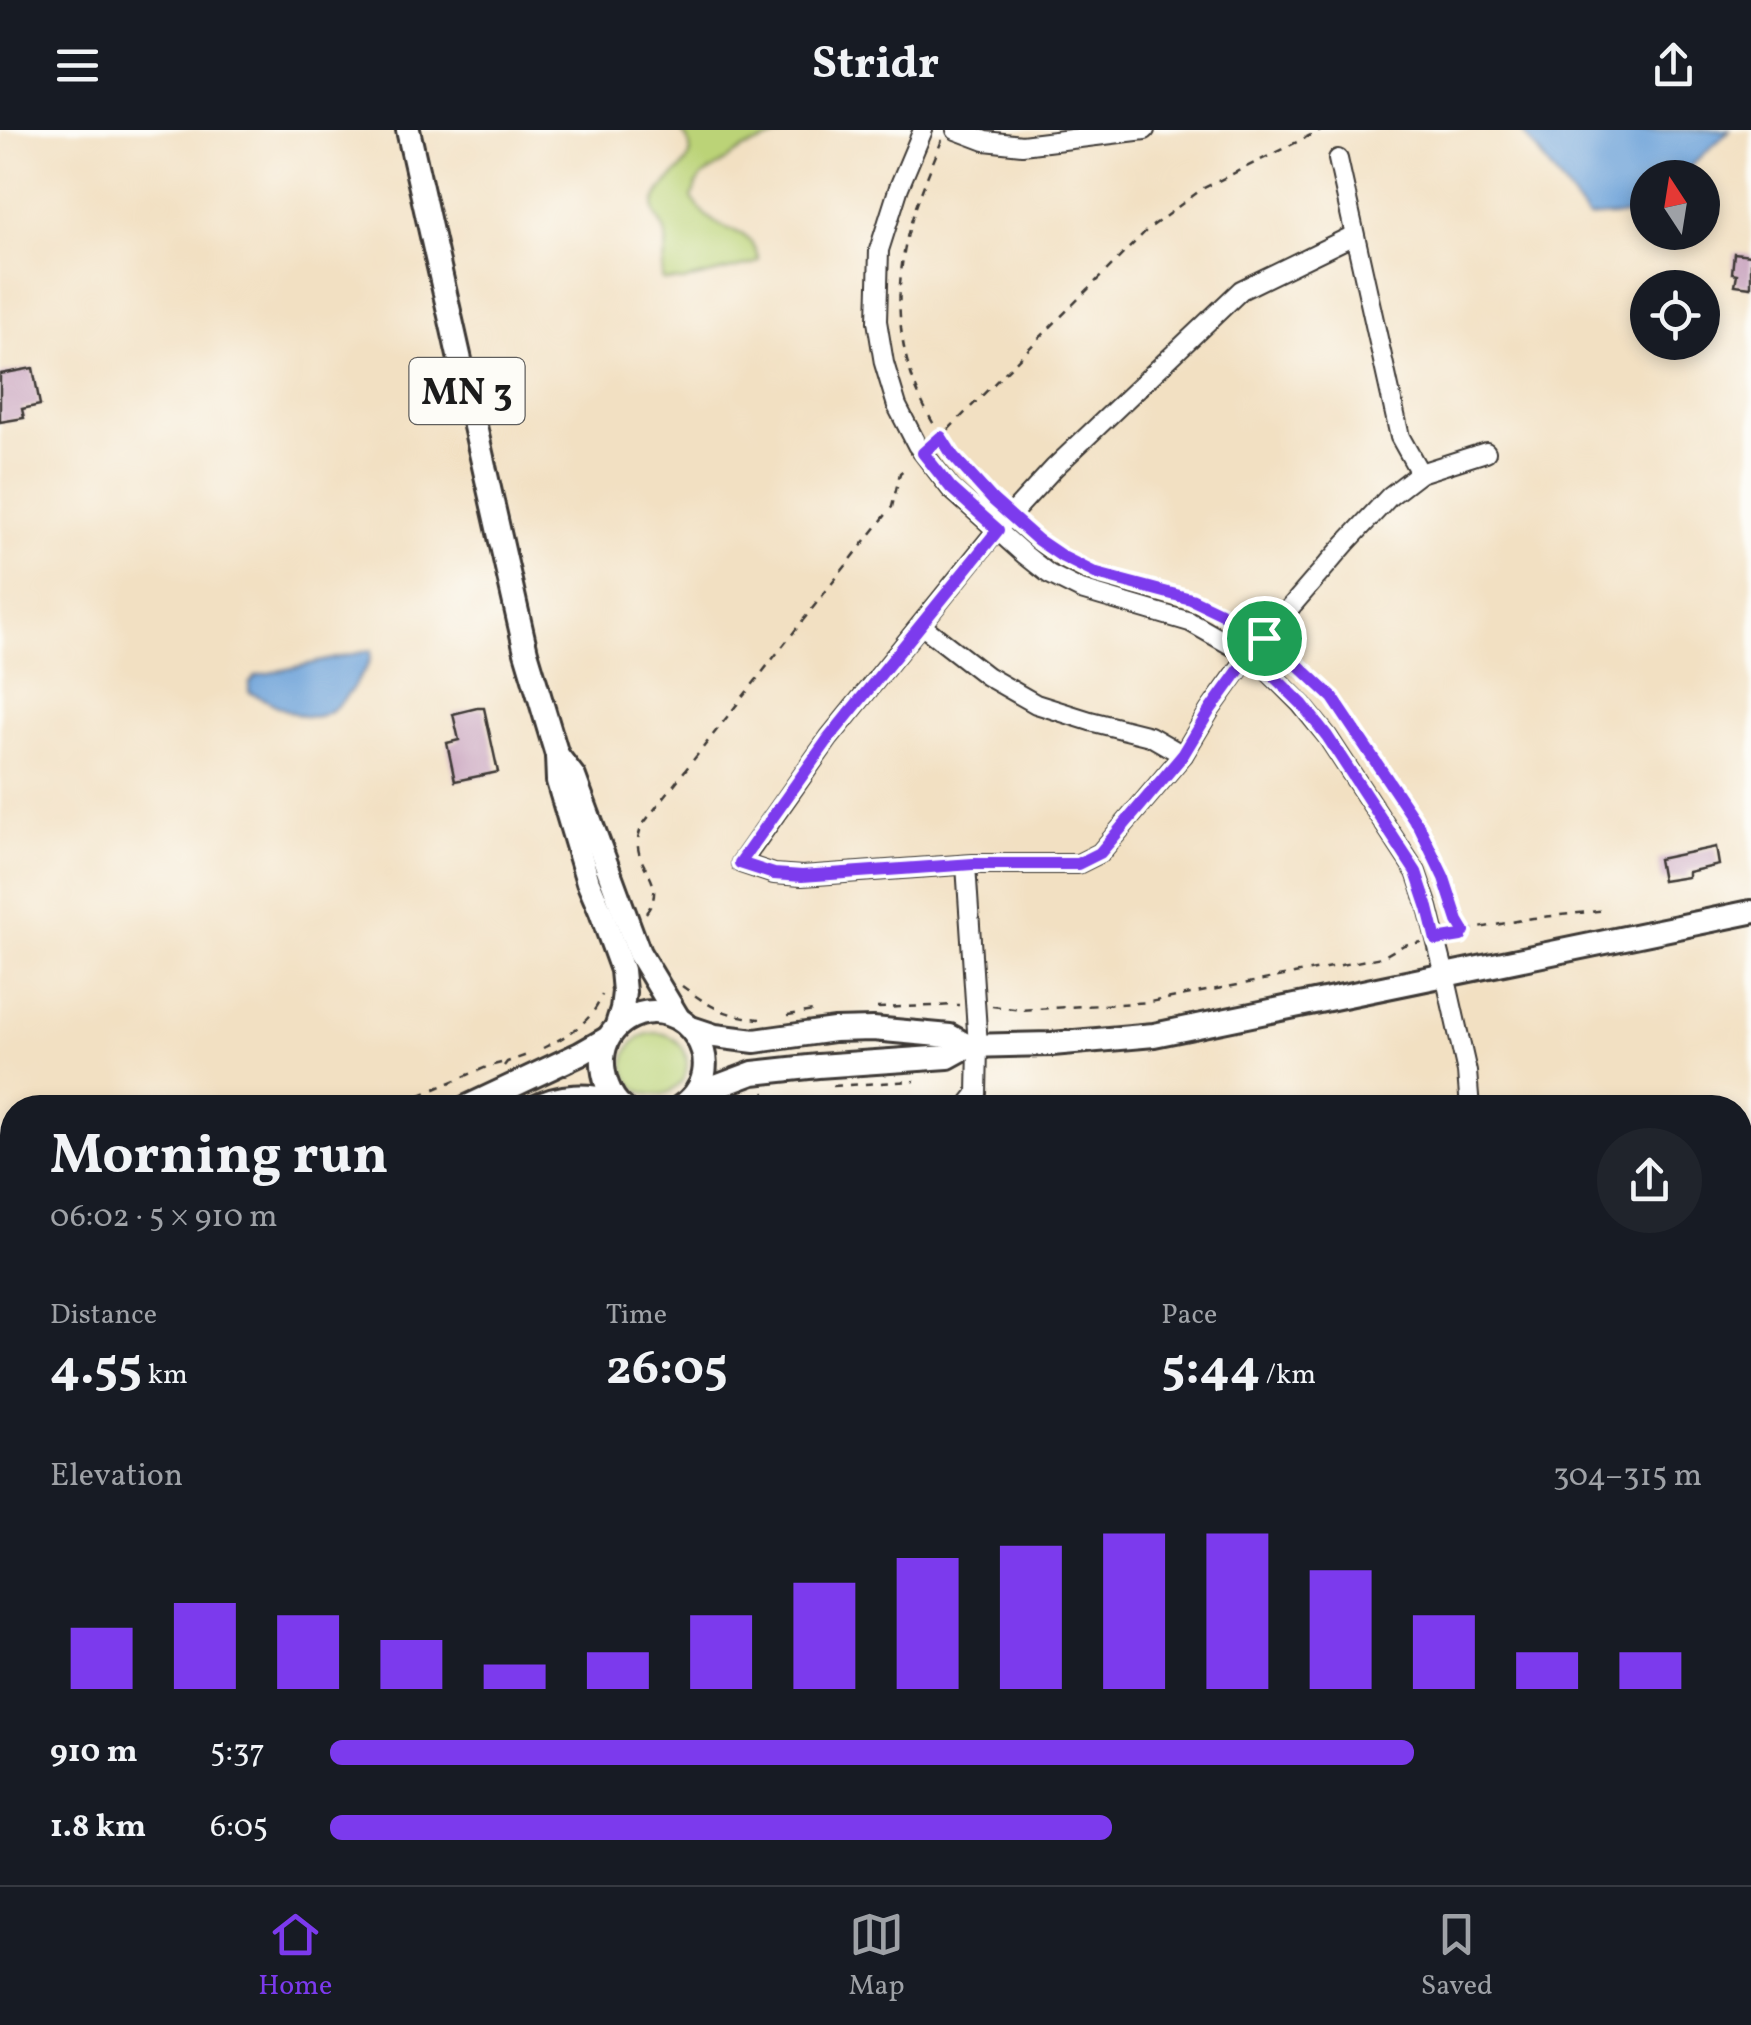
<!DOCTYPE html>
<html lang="en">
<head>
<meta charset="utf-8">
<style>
  body { margin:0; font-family:Vollkorn,serif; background:#20242c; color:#f1f3f6; height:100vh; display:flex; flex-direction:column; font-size:38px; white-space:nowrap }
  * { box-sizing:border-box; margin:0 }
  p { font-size:32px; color:#9ea1a6 }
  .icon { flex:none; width:55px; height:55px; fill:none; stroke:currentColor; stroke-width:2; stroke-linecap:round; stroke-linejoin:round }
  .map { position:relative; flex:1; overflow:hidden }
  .panel { position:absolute; left:0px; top:965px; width:1752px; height:790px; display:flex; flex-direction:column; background:#171b24; border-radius:40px 40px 0 0; box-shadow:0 5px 15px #0003 }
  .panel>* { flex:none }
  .needle { width:65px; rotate:348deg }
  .buttons { position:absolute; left:1630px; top:30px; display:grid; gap:20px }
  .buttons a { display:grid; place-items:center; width:90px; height:90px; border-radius:50%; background:#171b24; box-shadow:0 5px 15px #0003; font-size:50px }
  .pin { position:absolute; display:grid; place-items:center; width:85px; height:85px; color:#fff; margin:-42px; border:5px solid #fff; border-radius:50%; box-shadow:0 2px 10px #0007 }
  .round { display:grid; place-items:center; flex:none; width:105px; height:105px; border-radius:52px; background:#20242c }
  .head { display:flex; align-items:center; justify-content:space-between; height:170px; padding:0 50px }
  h1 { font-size:55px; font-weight:700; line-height:75px }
  .stats { display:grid; grid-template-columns:repeat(3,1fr); gap:15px; height:170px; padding:10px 50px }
  .stats div { display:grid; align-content:center }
  .stats b { font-size:50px; font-weight:700 }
  .stats small { font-size:28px; font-weight:400 }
  .stats p { font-size:28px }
  .chart { height:280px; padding:20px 50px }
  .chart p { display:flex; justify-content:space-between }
  .chart svg { width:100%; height:180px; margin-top:10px; stroke:#7c3aed; stroke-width:6 }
  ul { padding:0 50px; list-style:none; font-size:32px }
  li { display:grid; grid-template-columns:160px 120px 1fr; align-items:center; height:75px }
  li i { height:25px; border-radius:12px; background:#7c3aed }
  header { display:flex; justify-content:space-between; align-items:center; height:130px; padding:0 50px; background:#171b24; font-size:45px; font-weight:700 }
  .tab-bar { display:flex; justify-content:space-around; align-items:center; height:140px; border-top:2px solid #363941; background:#171b24; font-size:28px; color:#9ea1a6 }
  .tab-bar a { display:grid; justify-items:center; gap:5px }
  .tab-bar .selected { color:#7c3aed }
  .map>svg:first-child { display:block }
</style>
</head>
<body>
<header><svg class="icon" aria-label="menu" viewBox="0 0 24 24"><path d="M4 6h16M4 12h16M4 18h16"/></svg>Stridr<svg class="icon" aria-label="share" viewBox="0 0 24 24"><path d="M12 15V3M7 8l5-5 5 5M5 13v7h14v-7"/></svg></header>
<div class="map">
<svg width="1751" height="1755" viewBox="0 0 1751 1755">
  <rect width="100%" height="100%" fill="#fdfcf7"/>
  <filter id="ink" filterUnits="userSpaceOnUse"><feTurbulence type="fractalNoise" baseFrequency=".01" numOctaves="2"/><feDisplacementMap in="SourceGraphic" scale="20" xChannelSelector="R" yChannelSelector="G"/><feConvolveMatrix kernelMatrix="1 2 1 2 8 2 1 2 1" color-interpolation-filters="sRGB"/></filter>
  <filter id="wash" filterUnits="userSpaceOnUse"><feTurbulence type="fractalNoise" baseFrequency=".0048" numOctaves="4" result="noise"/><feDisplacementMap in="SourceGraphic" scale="40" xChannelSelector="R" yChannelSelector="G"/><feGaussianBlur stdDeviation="2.25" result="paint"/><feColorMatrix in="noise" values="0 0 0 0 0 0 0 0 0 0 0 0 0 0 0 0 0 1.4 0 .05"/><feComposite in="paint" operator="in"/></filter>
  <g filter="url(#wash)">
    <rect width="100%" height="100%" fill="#f2e0c2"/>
    <g fill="#bbd377" stroke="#6c784a" stroke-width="2.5">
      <path d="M680 0H795L743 19 702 47 696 55 692 68C697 75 702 83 709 88 732 107 748 94 759 130L753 134 683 151 662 150C661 134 670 119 665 102 662 92 651 84 655 72 664 43 711 33 680 0Z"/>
      <circle cx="656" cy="934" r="31"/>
    </g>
    <g fill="#6ba0d8" stroke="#445e7a" stroke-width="2.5">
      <polygon points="1521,0 1730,0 1679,47 1648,48 1647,76 1639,84 1588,88"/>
      <path d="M371 520C372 534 362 544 354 556 318 608 296 583 249 562V554L256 546Z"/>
    </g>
    <g id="blocks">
      <g fill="#c59dba">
        <polygon points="1734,123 1751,125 1751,157 1735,155 1737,144 1732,143"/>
        <polygon points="33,238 40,275 22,279 24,288 0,292 0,244"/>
        <polygon points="477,578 484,578 498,642 455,651 447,613 459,610 453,584"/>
        <polygon points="1716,717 1719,735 1688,742 1688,747 1662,751 1658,729"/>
      </g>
    </g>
  </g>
  <g filter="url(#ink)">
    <use href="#blocks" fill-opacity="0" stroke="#3c3935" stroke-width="2.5"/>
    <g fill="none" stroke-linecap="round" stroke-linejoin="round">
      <g stroke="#3c3935" stroke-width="22">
        <g id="minor">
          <polyline points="923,0 899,57 879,120 877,191 884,233 897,276 917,315 951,359 1025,425 1049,444 1081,460 1190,492 1257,530 1301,574 1327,606 1416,742 1428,777 1445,845 1467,942 1470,978"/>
          <polyline points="956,0 985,11 1022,15 1145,0"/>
          <polyline points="1338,29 1400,307 1420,343"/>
          <polyline points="1354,105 1241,160 1054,338 997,400 829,608 741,733 774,744 802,746 973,734 1078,734 1100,723 1183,625 1210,580 1249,525 1346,413 1390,366 1420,343 1486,322"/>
          <polyline points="921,495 987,546 1036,574 1090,591 1150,606 1183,625"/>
          <polyline points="966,978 977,964 978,916 966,735"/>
          <polyline points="947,1742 950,1755"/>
          <polyline points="1205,1742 1243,1755"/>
          <polyline points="1014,1755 1020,1742"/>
          <polyline points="1134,1755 1202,1742"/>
        </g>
      </g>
      <g stroke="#3c3935" stroke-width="28">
        <g id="major">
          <polyline points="408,0 526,522 557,625 558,651 588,752 601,782 622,840 624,862 622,879 617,895"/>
          <polyline points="557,625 574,647 639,823 678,888"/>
          <polyline points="691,898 715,906 755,911 834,900 873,899 950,906 968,916"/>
          <polyline points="697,964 753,943 818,936 948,927 968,916 1052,914 1154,905 1751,782"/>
          <polyline points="465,978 580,924 608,908"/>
          <path d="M534 978C561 964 587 964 616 972"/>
          <path d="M623 978C609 967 602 945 603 928 604 912 612 899 626 890 685 856 738 941 679 978"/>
          <polyline points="0,1118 12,1115"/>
          <polyline points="0,1154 12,1152"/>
          <polyline points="804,1742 807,1755"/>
        </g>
      </g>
      <g stroke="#3c3935" stroke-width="2.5" stroke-dasharray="8 8" stroke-linecap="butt">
        <path d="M942 10C927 48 909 87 903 128 887 228 927 303 995 372"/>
        <polyline points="937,311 1147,100 1202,59 1321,0"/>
        <polyline points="1024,397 1063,427 1097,444 1191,469 1251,499"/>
        <polyline points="1279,517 1333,567 1420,698 1444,748 1457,791 1463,801"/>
        <path d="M646 783C673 747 622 735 643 694L892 377 900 343 908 336"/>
        <polyline points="1453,807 1461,806 1463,801 1533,788 1607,780"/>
        <path d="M682 856C712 878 723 885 760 889"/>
        <polyline points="992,876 1021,880 1150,872 1382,827 1404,815 1421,812"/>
        <polyline points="877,878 959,875"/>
        <polyline points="788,885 814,881"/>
        <path d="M543 918C569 905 592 892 602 865"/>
        <polyline points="504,936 507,932 527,925"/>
        <polyline points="833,956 915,951"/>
        <polyline points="749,967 766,963"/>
        <polyline points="390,978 489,936 505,932"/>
        <polyline points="0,1091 12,1088"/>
        <polyline points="0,1194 12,1192"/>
      </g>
      <use href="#minor" stroke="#fff" stroke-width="18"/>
      <use href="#major" stroke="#fff" stroke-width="22"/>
    </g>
  </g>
  <g fill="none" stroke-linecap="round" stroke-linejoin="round" filter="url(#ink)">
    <g stroke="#fff" stroke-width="20">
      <polygon id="route" points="941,307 953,326 993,370 1038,410 1063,427 1097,444 1191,469 1237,491 1280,518 1333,568 1420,698 1444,748 1458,791 1464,801 1461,806 1436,810 1428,778 1416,742 1327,606 1302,574 1257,530 1249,526 1210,580 1183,625 1100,723 1078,734 973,734 802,746 774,744 740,733 829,608 998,400 951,358 923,323"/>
    </g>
    <use href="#route" stroke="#7c3aed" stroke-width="12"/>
  </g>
  <g text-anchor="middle" stroke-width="10" stroke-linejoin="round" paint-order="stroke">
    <rect fill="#fdfcf7" stroke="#605f5e" stroke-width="2.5" x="409.5" y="228" width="115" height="66" rx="8"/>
    <g font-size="38" font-weight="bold" fill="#1c1c1c">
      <text x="467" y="274">MN 3</text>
    </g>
  </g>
</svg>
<div class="buttons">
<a><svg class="needle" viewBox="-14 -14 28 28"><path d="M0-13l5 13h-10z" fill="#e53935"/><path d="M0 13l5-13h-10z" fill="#9ea1a6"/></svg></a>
<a><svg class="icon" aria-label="locate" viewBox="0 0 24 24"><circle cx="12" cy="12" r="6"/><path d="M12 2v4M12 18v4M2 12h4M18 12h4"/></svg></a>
</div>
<div class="pin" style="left:1264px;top:508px;background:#1e9e55"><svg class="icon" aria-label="arrive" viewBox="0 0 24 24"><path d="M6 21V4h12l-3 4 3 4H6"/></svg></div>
<section class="panel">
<div class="head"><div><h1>Morning run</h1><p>06:02 · 5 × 910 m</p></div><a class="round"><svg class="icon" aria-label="share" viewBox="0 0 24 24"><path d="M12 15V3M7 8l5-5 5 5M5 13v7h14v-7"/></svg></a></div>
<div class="stats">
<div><p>Distance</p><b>4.55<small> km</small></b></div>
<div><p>Time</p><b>26:05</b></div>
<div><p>Pace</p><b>5:44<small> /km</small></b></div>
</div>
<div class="chart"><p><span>Elevation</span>304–315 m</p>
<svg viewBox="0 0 160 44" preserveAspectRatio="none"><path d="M5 44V29M15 44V23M25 44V26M35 44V32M45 44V38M55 44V35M65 44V26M75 44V18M85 44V12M95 44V9M105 44V6M115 44V6M125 44V15M135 44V26M145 44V35M155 44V35"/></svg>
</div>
<ul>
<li><b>910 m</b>5:37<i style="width:79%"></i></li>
<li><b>1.8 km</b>6:05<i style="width:57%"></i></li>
</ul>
</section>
</div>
<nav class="tab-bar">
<a class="selected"><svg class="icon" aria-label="home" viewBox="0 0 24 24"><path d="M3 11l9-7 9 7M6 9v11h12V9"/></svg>Home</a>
<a><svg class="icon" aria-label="map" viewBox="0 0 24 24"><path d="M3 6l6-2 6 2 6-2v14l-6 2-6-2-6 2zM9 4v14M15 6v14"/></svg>Map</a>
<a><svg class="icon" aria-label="saved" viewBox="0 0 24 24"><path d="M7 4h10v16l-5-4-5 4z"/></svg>Saved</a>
</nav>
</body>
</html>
